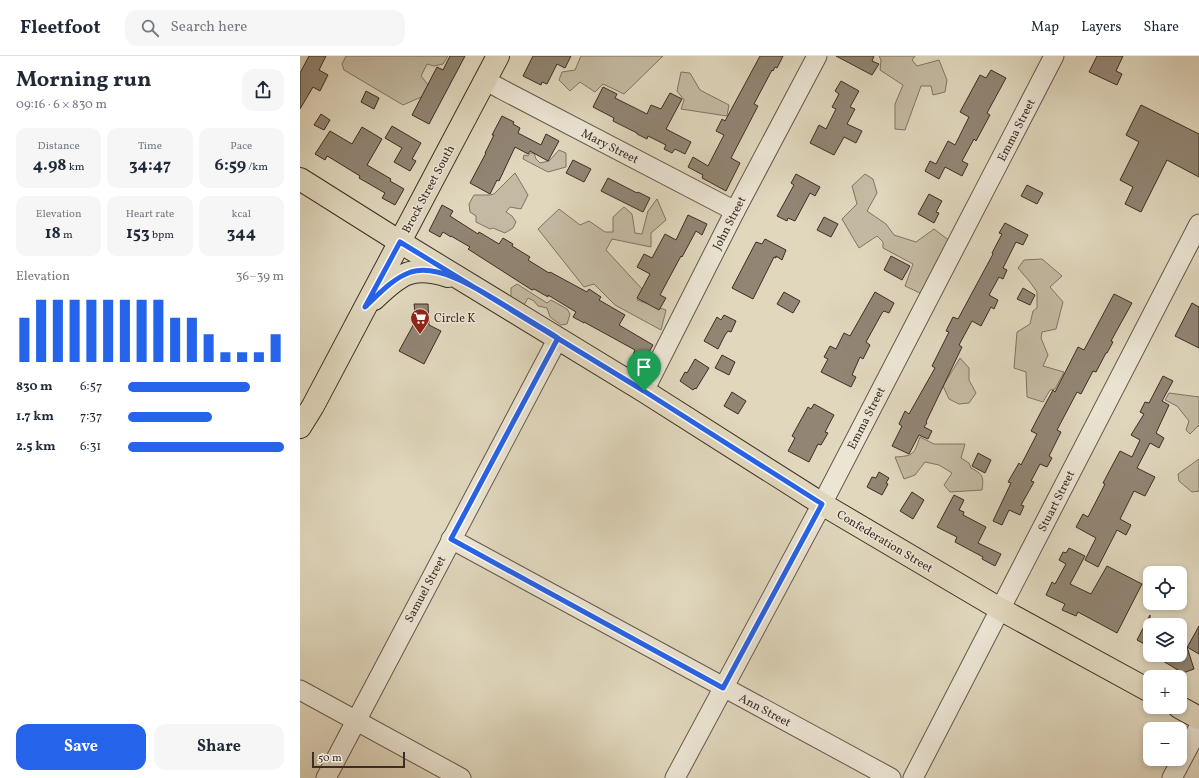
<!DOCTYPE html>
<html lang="en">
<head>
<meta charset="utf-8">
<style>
  body { margin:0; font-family:Vollkorn,serif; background:#f6f6f7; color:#1f2937; height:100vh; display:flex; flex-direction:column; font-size:15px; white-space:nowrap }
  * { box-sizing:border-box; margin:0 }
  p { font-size:13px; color:#747a83 }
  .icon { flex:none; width:22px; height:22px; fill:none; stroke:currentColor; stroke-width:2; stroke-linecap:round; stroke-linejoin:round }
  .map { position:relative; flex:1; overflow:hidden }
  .drawer { display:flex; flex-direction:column; background:#fff; width:300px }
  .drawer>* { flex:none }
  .buttons { position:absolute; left:843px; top:510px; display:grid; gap:8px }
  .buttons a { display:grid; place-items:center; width:44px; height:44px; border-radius:8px; background:#fff; box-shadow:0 2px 6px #0003; font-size:20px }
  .scale { position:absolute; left:12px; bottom:10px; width:93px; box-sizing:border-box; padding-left:4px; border:2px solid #3d2d25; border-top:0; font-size:11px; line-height:14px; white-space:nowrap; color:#3d2d25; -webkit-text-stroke:3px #ebe5d4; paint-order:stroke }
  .pin { position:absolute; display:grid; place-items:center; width:34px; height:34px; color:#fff; margin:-41px -17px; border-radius:50% 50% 50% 0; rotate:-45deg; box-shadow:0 0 4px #0007 }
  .pin .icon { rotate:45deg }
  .round { display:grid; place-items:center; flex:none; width:42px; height:42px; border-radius:12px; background:#f6f6f7 }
  .headline { display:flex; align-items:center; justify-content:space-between; height:68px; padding:0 16px }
  h1 { font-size:22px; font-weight:700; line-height:30px }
  .metrics { display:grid; grid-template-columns:repeat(3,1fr); gap:6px; height:68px; padding:4px 16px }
  .metrics div { display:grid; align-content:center; border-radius:10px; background:#f6f6f7; text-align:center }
  .metrics b { font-size:17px; font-weight:700 }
  .metrics small { font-size:11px; font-weight:400 }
  .metrics p { font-size:11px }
  .chart { height:112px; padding:8px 16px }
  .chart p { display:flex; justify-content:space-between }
  .chart svg { width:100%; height:72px; margin-top:4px; stroke:#2563eb; stroke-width:6 }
  .button { display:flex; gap:8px; margin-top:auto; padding:8px 16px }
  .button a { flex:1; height:46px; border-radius:12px; background:#2563eb; color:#fff; font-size:16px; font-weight:700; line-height:46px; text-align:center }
  .button a+a { background:#f6f6f7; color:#1f2937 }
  ul { padding:0 16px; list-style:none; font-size:13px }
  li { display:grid; grid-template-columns:64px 48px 1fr; align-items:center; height:30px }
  li i { height:10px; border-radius:5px; background:#2563eb }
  header { display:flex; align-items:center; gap:24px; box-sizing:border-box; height:56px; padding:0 20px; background:#fff; border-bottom:1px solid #e0e1e3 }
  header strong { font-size:19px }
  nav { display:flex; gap:22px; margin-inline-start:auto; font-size:14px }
  .search { width:280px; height:36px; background:#f6f6f7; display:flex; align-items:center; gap:10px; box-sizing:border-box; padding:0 14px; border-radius:12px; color:#747a83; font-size:15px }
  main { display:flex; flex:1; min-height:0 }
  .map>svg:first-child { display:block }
</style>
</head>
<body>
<header>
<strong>Fleetfoot</strong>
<div class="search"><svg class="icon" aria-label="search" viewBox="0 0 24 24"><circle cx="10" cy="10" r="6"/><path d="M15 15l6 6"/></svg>Search here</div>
<nav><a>Map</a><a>Layers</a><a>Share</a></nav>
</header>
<main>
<section class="drawer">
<div class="headline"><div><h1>Morning run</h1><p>09:16 · 6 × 830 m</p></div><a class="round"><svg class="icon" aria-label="share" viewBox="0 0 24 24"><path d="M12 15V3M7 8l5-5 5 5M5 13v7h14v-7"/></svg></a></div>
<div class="metrics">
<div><p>Distance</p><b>4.98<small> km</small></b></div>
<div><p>Time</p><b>34:47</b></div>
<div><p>Pace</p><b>6:59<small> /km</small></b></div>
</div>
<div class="metrics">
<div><p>Elevation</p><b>18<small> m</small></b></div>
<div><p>Heart rate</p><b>153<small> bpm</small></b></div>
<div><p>kcal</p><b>344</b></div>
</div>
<div class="chart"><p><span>Elevation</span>36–39 m</p>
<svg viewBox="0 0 160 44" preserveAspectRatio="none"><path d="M5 44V17M15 44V6M25 44V6M35 44V6M45 44V6M55 44V6M65 44V6M75 44V6M85 44V6M95 44V17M105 44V17M115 44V27M125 44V38M135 44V38M145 44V38M155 44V27"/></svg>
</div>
<ul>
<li><b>830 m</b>6:57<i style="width:78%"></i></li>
<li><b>1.7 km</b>7:37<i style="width:54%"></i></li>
<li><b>2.5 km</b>6:31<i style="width:100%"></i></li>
</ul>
<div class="button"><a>Save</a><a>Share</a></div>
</section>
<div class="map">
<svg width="899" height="722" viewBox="0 0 899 722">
  <rect width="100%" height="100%" fill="#e0d7bd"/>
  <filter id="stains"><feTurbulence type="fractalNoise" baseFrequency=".005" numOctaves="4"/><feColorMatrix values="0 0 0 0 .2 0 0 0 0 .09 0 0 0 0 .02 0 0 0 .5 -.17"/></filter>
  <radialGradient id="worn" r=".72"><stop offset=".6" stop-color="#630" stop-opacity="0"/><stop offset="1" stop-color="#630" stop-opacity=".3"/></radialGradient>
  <g fill="#c4baa3" stroke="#807464">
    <polygon points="46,0 148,0 143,8 134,10 127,8 121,20 130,31 126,39 103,49 44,14 42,8"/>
    <polygon points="281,0 363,0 324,38 303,28 295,36 280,26 270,35 259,24 262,16 275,14"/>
    <polygon points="579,0 615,0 612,4 617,10 639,4 647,24 645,36 633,39 631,30 621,30 605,74 595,73 595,48 603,29 580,14 581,4"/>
    <polygon points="381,16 390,17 400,34 429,49 427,60 381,53 384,44 377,35"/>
    <polygon points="259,94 266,97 266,111 248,116 223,103 224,99 228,100 230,97 234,97 236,103 240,107 249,105"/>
    <polygon points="215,117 228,139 221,153 210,151 206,156 212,160 216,166 213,172 205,177 193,172 190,173 176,166 176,160 170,156 169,148 174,139 190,139 194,138"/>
    <polygon points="565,118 573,123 577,137 567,155 586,168 594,179 616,186 634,173 659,192 622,238 605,230 613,208 583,192 583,186 577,180 559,192 542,163 557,148 552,130"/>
    <polygon points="357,143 366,164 351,177 351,191 312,183 306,194 342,233 337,244 366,254 361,274 315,249 294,228 284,231 238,173 259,153 280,169 289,165 305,176 313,176 313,161 324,151 332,158 335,177 342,178 348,155"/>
    <polygon points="742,203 762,220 750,231 763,246 756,273 742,276 741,282 748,299 743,310 764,316 755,333 750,334 743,346 727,341 726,316 714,312 717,276 730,268 733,255 737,252 737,236 730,226 718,212 724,204"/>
    <polygon points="217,228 247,247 251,244 267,253 270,258 267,268 261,269 250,261 247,252 238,250 234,245 228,242 224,249 211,241 211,232"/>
    <polygon points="660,302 669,312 669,324 676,337 669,347 659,348 649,343 643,330"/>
    <polygon points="869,337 899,341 899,371 898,370 890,378 886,374 889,365 877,350 865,344"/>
    <path d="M620 381 634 388H665L661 402 669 407 671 412C683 418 684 421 682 434L650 436 644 429 652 417 639 409 625 406 615 419 604 423 595 401C614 400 614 398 620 381Z"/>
    <polygon points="899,403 899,435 892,436 879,425 878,418"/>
  </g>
  <g fill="#928574" stroke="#3d2d25">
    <polygon points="9,0 26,0 19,14 28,19 20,35 13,31 0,53 0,17"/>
    <polygon points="150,0 165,0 129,68 112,59 137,11 143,14"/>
    <polygon points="233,0 271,0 265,12 257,8 247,28 242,26 241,29 223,20"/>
    <polygon points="460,0 483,0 477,12 475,11 473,15 472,14 454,48 458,50 431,102 440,107 426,135 402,122 403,119 388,111 393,101 408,110 424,79 416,75 422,63 425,65"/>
    <polygon points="536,0 574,0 572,5 579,8 572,19"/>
    <polygon points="797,0 823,0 816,15 822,18 817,29 789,16"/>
    <polygon points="691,14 706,22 687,57 690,59 676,85 674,83 662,105 668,108 662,120 645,111 639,123 625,115 630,105 636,108 648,85 655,89 669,61 660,56 680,19 686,22"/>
    <polygon points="541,25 559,35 550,51 555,53 547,68 562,75 556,87 544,81 534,99 510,87 519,69 526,73 536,53 532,51 539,38 535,35"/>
    <polygon points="303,31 317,38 315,42 347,58 351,49 361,53 370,37 382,43 366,73 391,86 385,98 375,93 372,97 364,93 366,89 348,80 347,83 337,78 337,77 313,65 314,62 293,51"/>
    <polygon points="66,35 79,42 74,53 61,46"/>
    <polygon points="841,49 899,78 899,121 867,104 841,156 825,148 833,131 820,124 839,86 826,79"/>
    <polygon points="21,58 30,64 24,74 14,69"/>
    <polygon points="202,60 214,66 213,68 220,72 218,77 241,89 246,78 259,85 248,105 230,95 228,98 215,91 199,125 197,124 190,138 170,127 186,97 185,97 194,79 192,79"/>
    <polygon points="92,70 121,87 112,103 116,105 110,115 94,106 102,92 85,82"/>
    <polygon points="62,71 82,83 67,109 91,123 90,125 104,133 95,149 82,142 85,137 59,122 60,120 29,101 27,100 25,104 15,98 30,75 52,88"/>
    <polygon points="273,104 291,113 284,126 266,117"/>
    <polygon points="496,118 520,131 515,140 510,137 495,165 488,162 487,165 477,160 494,129 491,127"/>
    <polygon points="308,122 337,137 338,136 350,142 343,156 301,135"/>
    <polygon points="727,129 743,137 737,148 721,140"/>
    <polygon points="629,138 642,145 636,156 639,157 634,167 618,158"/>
    <polygon points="142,149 153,155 150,160 178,178 179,176 199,188 203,182 213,188 212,190 230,201 228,204 249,217 250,216 287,236 289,233 301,241 299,244 325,259 319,269 353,289 344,305 333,299 335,294 284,266 284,267 273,261 276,256 248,239 248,241 234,233 232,234 168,193 170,191 151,180 151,181 143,176 140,181 129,175"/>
    <polygon points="388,159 407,168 402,179 396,175 382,201 381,200 360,239 366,242 359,254 337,242 350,218 337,211 344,198 352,202 365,178 376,184"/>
    <polygon points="524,161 538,168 531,181 517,174"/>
    <polygon points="705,167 728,179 723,189 716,186 703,212 707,214 703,223 699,221 689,239 698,244 694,253 691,251 681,270 672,265 659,289 662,291 626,366 627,367 624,371 632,375 628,383 619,379 609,398 592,390 602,370 599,368 605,355 609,358 635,312 632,310 649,276 646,275 653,261 658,263 693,198 692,197 702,178 699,177"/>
    <polygon points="465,183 486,194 482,204 476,200 476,202 474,201 453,243 432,232 456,186 462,188"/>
    <polygon points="591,200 610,210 602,224 584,214"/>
    <polygon points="723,232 735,239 730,249 717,243"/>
    <polygon points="484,236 500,245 493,257 477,248"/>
    <polygon points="575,236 594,247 589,257 584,255 582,257 566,286 570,289 563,303 560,301 552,319 556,321 551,331 521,316 528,303 524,301 530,290 536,293 544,277 550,280"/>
    <polygon points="814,238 832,247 811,285 813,286 807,297 806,297 796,316 793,315 781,338 777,336 757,374 761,376 749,400 752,402 747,411 740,408 731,425 734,426 721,449 724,450 720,459 709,454 702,469 693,465 711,427 708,426 719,407 721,409 737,378 731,375 742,354 753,334 755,336 778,291 784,294"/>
    <polygon points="892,247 899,251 899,292 875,280"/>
    <polygon points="114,248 128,248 129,269 141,275 124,308 99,295 116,264"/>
    <polygon points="424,259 436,265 431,276 428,275 425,279 418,293 404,285 417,261 421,264"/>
    <polygon points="422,299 435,306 429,319 415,312"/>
    <polygon points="395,303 409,312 396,333 395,332 393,334 380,325 385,316 387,317"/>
    <polygon points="863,320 873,325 862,345 869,349 856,377 864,382 859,392 850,387 837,412 855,421 845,440 834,435 820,463 831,469 826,479 817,474 798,511 785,504 796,482 776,471 783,458 788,461 803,432 805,428 803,427 820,395 832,401 840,384 831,379 844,358 840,356 845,346 849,347"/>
    <polygon points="432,336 446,345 438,358 424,350"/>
    <polygon points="514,348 534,359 525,376 528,377 521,389 518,388 509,406 488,395 495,382 492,380 508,351 511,353"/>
    <polygon points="678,397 691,404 685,417 672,410"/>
    <polygon points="579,416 589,422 586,427 588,428 582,439 567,431 572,421 576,422"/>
    <polygon points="612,436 624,444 613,463 600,455"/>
    <polygon points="654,439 664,444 659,454 664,456 663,459 686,471 678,487 701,498 695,510 682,503 683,501 655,486 657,481 637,471"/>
    <polygon points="769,492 785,500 770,528 791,538 807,510 842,528 817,577 778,556 776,560 762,554 765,548 746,539 752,526 755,528 766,508 759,504 763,496 766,497"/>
    <polygon points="850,559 850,591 837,584"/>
    <polygon points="899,570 899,598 887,591 894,613 883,617 853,599 883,599"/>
  </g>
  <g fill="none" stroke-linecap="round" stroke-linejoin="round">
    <g stroke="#66584b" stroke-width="21">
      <g id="minor">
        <polyline points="185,24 201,33 435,155"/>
        <polyline points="344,335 435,155 517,0"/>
        <polyline points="151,483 591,722"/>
        <polyline points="0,634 161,722"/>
        <polyline points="26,722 258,282"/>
        <polyline points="375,722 522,448 754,0"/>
        <polyline points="613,722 899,168"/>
        <polyline points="872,722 899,671"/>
      </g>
    </g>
    <g stroke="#3d2d25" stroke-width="24">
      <g id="major">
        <polyline points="0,123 100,186 344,335 522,448 700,553 850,635"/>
        <path d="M74 243C101 217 112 209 148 220"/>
        <polyline points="0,371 13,350 198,0"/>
        <polyline points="879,651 899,662"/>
      </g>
    </g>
    <use href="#minor" stroke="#ebe5d4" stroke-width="19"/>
    <use href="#major" stroke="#e0d7bd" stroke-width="22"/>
  </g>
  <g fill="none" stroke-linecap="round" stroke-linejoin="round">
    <g stroke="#fff" stroke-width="8">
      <path id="route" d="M344 335 100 186 65 251C78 239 93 222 111 216 141 207 184 237 209 252 225 262 242 272 258 282L151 483 423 632 522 448 344 335"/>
    </g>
    <use href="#route" stroke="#2563eb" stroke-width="5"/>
  </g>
  <defs>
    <g id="supermarket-pin" transform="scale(1)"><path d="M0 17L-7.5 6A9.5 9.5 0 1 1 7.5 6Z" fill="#8f2418" stroke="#ebe5d4"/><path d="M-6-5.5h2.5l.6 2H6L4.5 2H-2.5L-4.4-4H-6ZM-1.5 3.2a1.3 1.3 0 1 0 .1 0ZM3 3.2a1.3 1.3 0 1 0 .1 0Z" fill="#fff"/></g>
  </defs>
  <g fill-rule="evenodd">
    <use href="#supermarket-pin" x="120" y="262"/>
  </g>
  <g text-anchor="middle" stroke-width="3" stroke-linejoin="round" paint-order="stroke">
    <g font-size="12" fill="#3d2d25" stroke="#ebe5d4">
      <text transform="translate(716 74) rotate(-63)" y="4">Emma Street</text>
      <text transform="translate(310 90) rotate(27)" y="4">Mary Street</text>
      <text transform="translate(128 133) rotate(-62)" y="4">Brock Street South</text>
      <text transform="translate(429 167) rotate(-63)" y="4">John Street</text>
      <text transform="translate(566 362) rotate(-63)" y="4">Emma Street</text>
      <text transform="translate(756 445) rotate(-63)" y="4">Stuart Street</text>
      <text transform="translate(585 485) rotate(31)" y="4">Confederation Street</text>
      <text transform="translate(125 533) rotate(-62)" y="4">Samuel Street</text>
      <text transform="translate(465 654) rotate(28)" y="4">Ann Street</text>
    </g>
    <g font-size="12" fill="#3d2d25" stroke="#ebe5d4" text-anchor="start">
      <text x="134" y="266">Circle K</text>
    </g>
  </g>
  <rect width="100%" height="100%" filter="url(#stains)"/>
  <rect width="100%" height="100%" fill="url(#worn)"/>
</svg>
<div class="buttons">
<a><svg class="icon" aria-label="locate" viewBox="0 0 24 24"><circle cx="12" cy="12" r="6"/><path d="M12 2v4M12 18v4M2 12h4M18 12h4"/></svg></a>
<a><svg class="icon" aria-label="layers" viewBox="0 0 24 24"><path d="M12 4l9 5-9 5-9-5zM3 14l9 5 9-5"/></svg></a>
<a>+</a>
<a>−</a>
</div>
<div class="scale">50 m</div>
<div class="pin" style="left:344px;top:335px;background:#1e9e55"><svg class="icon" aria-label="arrive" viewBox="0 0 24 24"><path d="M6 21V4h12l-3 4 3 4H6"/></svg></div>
</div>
</main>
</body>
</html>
